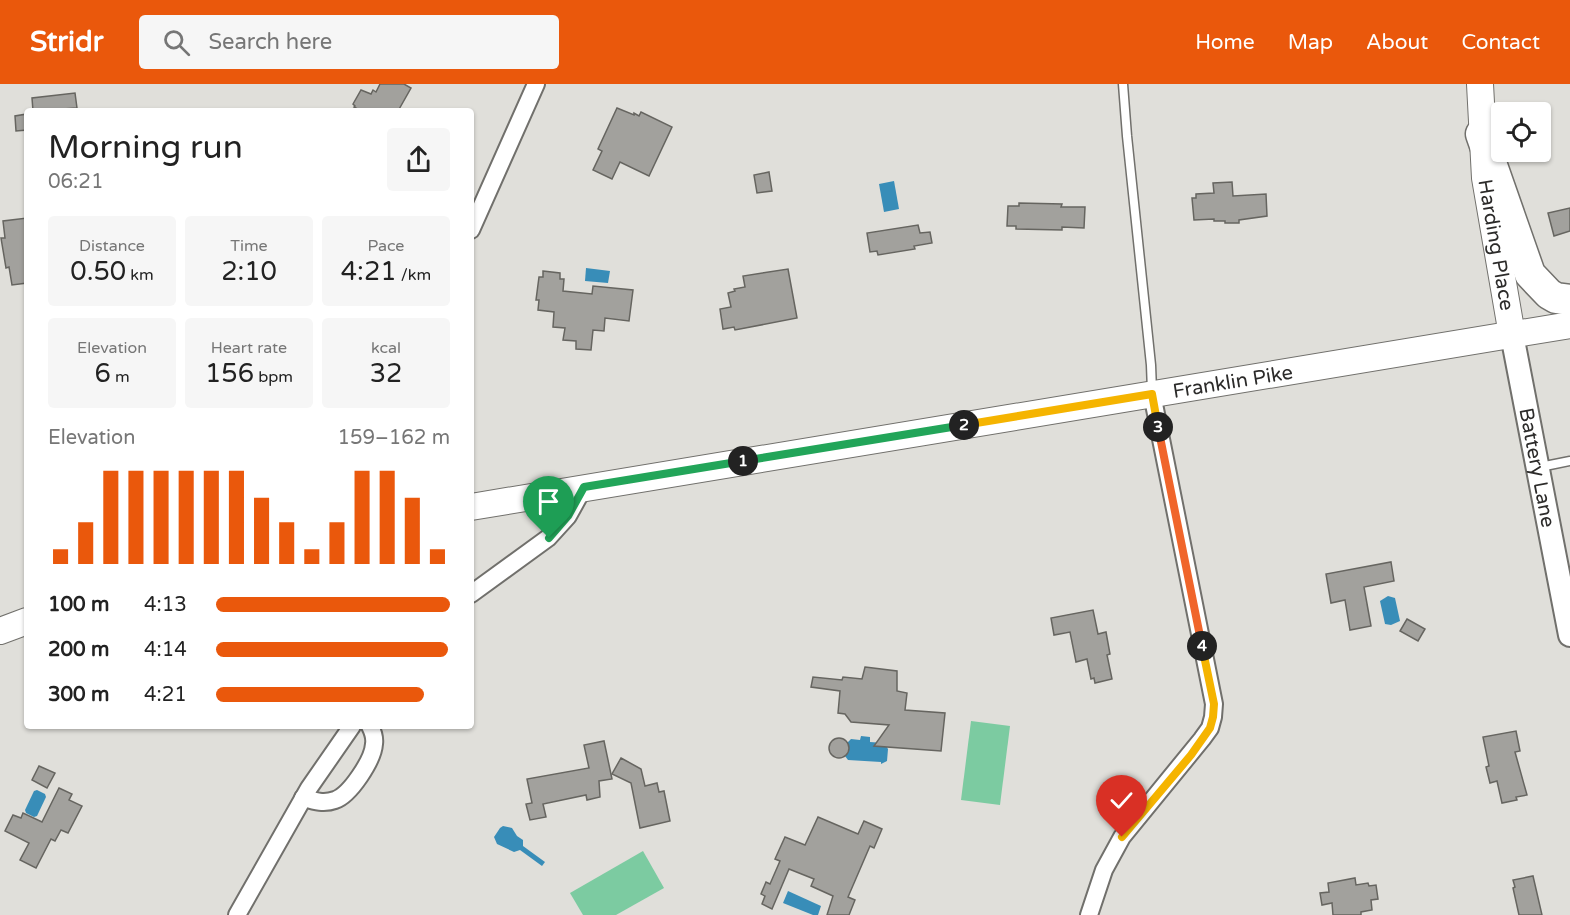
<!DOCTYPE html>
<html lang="en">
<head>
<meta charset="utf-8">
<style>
  body { margin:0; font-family:"Varela Round",sans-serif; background:#f6f6f6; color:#222; height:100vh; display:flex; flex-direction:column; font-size:22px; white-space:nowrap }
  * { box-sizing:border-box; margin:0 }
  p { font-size:20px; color:#767676 }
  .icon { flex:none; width:33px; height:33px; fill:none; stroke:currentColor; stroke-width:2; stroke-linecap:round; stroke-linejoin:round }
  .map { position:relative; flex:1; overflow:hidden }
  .side { position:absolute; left:24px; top:24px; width:450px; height:621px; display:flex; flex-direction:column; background:#fff; border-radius:6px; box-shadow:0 2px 4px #0004 }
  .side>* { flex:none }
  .fabs { position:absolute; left:1491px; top:18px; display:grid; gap:12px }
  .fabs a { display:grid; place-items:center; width:60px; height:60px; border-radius:6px; background:#fff; box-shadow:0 2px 4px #0004; font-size:30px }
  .pin { position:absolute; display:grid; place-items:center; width:51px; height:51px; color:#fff; margin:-62px -26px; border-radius:50% 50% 50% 0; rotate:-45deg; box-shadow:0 0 6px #0007 }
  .pin .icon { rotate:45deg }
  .km { position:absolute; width:30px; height:30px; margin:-15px; border-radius:50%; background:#222; color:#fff; font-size:16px; line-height:30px; text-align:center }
  .round { display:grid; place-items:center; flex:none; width:63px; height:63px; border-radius:6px; background:#f6f6f6 }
  .headline { display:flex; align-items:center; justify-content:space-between; height:102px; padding:0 24px }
  h1 { font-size:33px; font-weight:600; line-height:45px }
  .figures { display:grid; grid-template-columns:repeat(3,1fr); gap:9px; height:102px; padding:6px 24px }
  .figures div { display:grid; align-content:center; border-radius:6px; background:#f6f6f6; text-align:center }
  .figures b { font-size:26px; font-weight:600 }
  .figures small { font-size:16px; font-weight:400 }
  .figures p { font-size:16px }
  .chart { height:168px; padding:12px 24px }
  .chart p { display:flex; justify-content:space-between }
  .chart svg { width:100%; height:108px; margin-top:6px; stroke:#ea580c; stroke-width:6 }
  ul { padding:0 24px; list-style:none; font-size:20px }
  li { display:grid; grid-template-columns:96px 72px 1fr; align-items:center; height:45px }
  li i { height:15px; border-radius:8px; background:#ea580c }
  header { display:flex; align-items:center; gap:36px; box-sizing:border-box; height:84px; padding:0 30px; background:#ea580c; color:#fff }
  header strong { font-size:28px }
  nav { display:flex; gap:33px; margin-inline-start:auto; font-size:21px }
  .search { width:420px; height:54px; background:#f6f6f6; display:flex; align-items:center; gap:15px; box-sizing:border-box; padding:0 21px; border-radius:6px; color:#767676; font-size:22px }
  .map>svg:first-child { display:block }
</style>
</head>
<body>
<header>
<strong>Stridr</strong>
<div class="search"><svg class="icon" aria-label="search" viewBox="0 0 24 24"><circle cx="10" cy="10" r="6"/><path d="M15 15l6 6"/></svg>Search here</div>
<nav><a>Home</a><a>Map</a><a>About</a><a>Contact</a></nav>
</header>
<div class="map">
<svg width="1570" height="831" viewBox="0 0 1570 831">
  <rect width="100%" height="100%" fill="#e0dfda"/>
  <g fill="#7ccba1">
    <polygon points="971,637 1010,642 1000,721 961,716"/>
    <polygon points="643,767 664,804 616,831 583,831 570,809"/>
  </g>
  <g fill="#388db8">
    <polygon points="894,97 899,125 884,128 879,100"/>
    <polygon points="586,184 610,187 608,199 585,197"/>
    <polygon points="1388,512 1395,514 1400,537 1391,541 1385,540 1380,517"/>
    <polygon points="861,652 870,653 870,658 884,659 888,665 887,677 881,680 881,678 848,676 845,672 846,660 851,655 860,656"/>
    <polygon points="37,706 45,710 46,713 37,732 34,733 26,729 25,726 34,707"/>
    <polygon points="503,742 512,744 517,752 523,756 523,762 545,778 542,782 520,766 514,768 497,760 494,753 500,744"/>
    <polygon points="788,807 821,822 818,831 813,831 783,819"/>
  </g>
  <g fill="#a2a19d" stroke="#666560" stroke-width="1.5">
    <polygon points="380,0 404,0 411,4 398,27 361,27 354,23 355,22 353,20 361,6 371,10 373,6 376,8"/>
    <polygon points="75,9 77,24 33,27 32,14"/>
    <polygon points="617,24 634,31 634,29 639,32 641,28 672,43 649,92 620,78 612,95 593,86 602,67 598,65"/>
    <polygon points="27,30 27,46 16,47 15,32"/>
    <polygon points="769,88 772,107 757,109 754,91"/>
    <polygon points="1232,98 1233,112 1266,110 1267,132 1239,136 1239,139 1225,139 1225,137 1214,137 1214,135 1194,136 1192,114 1196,114 1196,110 1214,109 1213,99"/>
    <polygon points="1019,119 1062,120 1061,123 1085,123 1084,144 1062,143 1062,146 1016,145 1016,142 1007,142 1008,122 1019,122"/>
    <polygon points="1570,124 1570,147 1554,152 1548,129"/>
    <polygon points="27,134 27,199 12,201 9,183 6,184 1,154 5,154 3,137"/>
    <polygon points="918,141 920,149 930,148 932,159 914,162 915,165 878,171 877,167 870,168 867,149"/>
    <polygon points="788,185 797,234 735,246 734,243 723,245 720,225 731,223 728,209 735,207 734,205 745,203 743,192"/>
    <polygon points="543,187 560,189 560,195 564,195 563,207 592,210 593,202 633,206 629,237 605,234 604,247 593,246 591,266 576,265 576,257 563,256 565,244 553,243 554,228 538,226 539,216 536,216 539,193 543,193"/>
    <polygon points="1391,478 1394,497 1364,503 1371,542 1350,546 1345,516 1331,519 1326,490"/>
    <polygon points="1093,526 1098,550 1106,548 1110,570 1107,571 1112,595 1095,599 1094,594 1091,595 1087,575 1076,578 1070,548 1054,551 1051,534"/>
    <polygon points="1407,535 1425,545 1418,557 1400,547"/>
    <polygon points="865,583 897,587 897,607 907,609 905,626 945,629 941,667 874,662 889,641 851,638 845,630 838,629 840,607 811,603 813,593 842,596 843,593 862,595"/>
    <polygon points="1516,647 1520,667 1515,668 1527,711 1516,713 1517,716 1502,719 1497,697 1490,699 1486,683 1489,682 1483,653"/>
    <circle cx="839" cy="664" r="10"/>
    <polygon points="604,657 612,695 599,697 600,713 587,716 586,711 543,720 546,733 530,736 526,720 532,719 527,695 589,684 584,661"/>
    <polygon points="621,674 641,685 645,702 657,699 659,708 664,707 670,737 640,744 631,699 612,690"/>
    <polygon points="39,682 55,689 47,704 32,696"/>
    <polygon points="59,704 72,710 69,716 82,722 68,749 61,746 55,757 51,755 36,784 20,776 29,759 5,747 13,731 21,734 23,729 42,738"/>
    <polygon points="818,733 858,750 864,737 882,745 874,764 870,762 848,813 855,816 849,831 827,831 833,812 811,802 814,795 789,785 772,825 762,820 765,812 761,810 766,798 770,800 780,777 775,775 785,753 805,761"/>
    <polygon points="1533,792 1542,831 1519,831 1513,804 1515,803 1513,796"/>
    <polygon points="1355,794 1356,801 1368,799 1369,802 1376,801 1378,815 1371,816 1372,826 1361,828 1361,831 1333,831 1332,819 1322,821 1320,809 1329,808 1328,799"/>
  </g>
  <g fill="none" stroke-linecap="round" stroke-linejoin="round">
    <g stroke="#71706c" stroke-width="11">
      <g id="lane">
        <polyline points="1123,0 1127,52 1151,281 1152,307"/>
        <polyline points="1540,383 1570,377"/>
      </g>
    </g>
    <g stroke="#71706c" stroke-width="20">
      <g id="street">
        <polyline points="471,146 536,0"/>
        <polyline points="471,510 548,454 568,432 584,403"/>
        <path d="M303 714C314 717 324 720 335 716 350 711 373 676 374 660 375 654 373 648 370 642"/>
        <polyline points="237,831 309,704 352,642"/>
        <polyline points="1089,831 1104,786 1122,753 1202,655 1210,644 1213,633 1214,620 1152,310"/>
      </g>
    </g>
    <g stroke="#71706c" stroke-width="26">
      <g id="secondary">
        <path id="s1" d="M1512 251 1570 551"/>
      </g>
    </g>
    <g stroke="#71706c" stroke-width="28">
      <g id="primary">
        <path id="s2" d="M1480 0 1485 94 1512 251"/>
        <path id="s3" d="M471 423C837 359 1204 304 1570 241"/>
        <polyline points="0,547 27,537"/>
      </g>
    </g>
    <g stroke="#71706c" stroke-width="33">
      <polyline id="highway" points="1481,50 1530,190 1549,210 1556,214 1570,216"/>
    </g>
    <use href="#lane" stroke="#fff" stroke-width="8"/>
    <use href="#street" stroke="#fff" stroke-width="16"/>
    <use href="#secondary" stroke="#fff" stroke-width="22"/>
    <use href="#primary" stroke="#fff" stroke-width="26"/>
    <use href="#highway" stroke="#fff" stroke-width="30"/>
  </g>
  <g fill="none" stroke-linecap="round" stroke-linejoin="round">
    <g stroke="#fff" stroke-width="12">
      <polyline id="split-1" points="549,454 568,432 584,403 743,377"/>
    </g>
    <g stroke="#fff" stroke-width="12">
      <polyline id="split-2" points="743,377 964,341"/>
    </g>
    <g stroke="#fff" stroke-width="12">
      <polyline id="split-3" points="964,341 1152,310 1158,343"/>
    </g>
    <g stroke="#fff" stroke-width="12">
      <polyline id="split-4" points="1158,343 1202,562"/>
    </g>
    <g stroke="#fff" stroke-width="12">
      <polyline id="split-5" points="1122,753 1191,671 1210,644 1213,633 1214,620 1202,562"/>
    </g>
    <use href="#split-1" stroke="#22a559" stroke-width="8"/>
    <use href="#split-2" stroke="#22a559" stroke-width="8"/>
    <use href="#split-3" stroke="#f5b400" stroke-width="8"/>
    <use href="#split-4" stroke="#f0652b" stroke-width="8"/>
    <use href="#split-5" stroke="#f5b400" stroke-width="8"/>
  </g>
  <g text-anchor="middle" stroke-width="4.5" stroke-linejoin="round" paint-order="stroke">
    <g font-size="20" fill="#2c2b2a" stroke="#e0dfda">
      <text dy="7" stroke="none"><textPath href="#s2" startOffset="162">Harding Place</textPath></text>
      <text dy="7" stroke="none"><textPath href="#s3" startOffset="772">Franklin Pike</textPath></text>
      <text dy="7" stroke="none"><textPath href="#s1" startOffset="135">Battery Lane</textPath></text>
    </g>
  </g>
</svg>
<div class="fabs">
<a><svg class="icon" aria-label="locate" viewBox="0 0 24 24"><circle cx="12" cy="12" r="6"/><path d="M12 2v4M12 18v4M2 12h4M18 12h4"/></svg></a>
</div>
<div class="pin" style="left:549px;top:454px;background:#1e9e55"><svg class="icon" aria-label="arrive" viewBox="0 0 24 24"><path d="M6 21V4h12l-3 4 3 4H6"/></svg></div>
<div class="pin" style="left:1122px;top:753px;background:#d93025"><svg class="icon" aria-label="check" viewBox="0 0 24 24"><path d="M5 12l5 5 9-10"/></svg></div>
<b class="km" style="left:743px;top:377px">1</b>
<b class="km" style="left:964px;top:341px">2</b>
<b class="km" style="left:1158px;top:343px">3</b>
<b class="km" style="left:1202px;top:562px">4</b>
<section class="side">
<div class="headline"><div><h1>Morning run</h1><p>06:21</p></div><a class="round"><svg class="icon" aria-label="share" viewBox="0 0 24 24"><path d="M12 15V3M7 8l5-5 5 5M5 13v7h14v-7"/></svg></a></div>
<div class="figures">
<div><p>Distance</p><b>0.50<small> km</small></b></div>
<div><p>Time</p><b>2:10</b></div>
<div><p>Pace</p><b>4:21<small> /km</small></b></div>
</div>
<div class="figures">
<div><p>Elevation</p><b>6<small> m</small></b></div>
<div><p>Heart rate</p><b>156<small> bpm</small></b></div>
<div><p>kcal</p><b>32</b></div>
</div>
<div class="chart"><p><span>Elevation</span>159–162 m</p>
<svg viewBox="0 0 160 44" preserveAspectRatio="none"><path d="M5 44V38M15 44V27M25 44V6M35 44V6M45 44V6M55 44V6M65 44V6M75 44V6M85 44V17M95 44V27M105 44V38M115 44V27M125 44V6M135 44V6M145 44V17M155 44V38"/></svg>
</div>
<ul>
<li><b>100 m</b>4:13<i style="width:100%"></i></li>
<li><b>200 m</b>4:14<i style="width:99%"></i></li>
<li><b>300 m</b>4:21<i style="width:89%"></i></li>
</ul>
</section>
</div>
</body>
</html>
